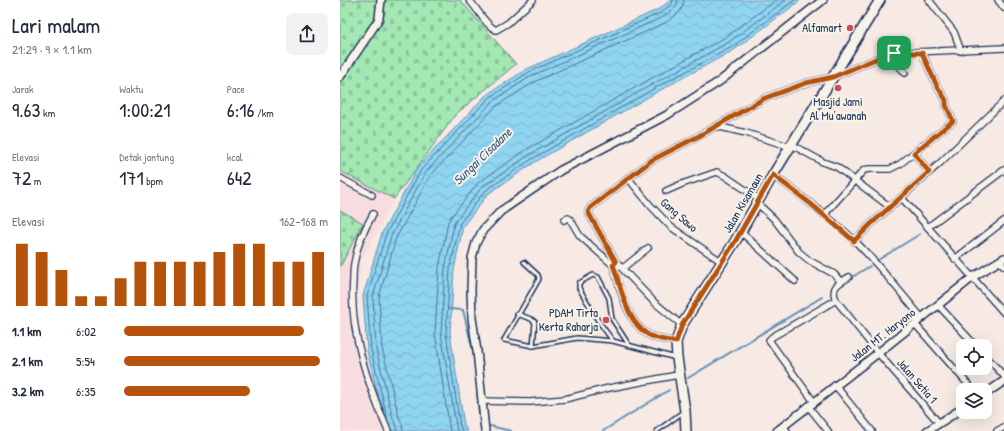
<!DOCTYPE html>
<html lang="id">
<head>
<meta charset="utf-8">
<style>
  body { margin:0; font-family:"Patrick Hand",sans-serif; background:#f2f2f3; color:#1f2937; height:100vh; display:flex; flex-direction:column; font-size:15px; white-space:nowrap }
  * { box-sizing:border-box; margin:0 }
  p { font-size:13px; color:#747a83 }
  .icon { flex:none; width:22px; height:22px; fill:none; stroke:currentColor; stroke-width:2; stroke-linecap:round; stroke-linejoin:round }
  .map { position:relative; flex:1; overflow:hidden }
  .sheet { display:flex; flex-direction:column; background:#fff; width:340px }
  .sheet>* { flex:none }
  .fabs { position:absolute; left:616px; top:339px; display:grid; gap:8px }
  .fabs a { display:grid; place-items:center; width:36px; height:36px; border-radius:8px; background:#fff; box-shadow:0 4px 16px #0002; font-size:20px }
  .pin { position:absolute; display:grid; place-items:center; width:34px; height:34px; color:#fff; margin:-17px; border-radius:8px; box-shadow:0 2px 6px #0006 }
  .round { display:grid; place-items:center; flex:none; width:42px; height:42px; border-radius:8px; background:#f2f2f3 }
  .summary { display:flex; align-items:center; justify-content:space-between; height:68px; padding:0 12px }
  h1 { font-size:22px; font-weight:600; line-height:30px }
  .stats { display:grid; grid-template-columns:repeat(3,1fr); gap:6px; height:68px; padding:4px 12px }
  .stats div { display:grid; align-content:center }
  .stats b { font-size:20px; font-weight:600 }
  .stats small { font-size:11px; font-weight:400 }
  .stats p { font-size:11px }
  .chart { height:112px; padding:8px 12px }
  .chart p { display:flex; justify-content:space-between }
  .chart svg { width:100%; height:72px; margin-top:4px; stroke:#b45309; stroke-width:6 }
  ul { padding:0 12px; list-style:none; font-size:13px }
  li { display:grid; grid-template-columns:64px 48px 1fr; align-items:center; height:30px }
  li i { height:10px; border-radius:5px; background:#b45309 }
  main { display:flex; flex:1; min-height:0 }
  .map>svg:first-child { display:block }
</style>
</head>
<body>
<main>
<section class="sheet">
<div class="summary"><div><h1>Lari malam</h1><p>21:29 · 9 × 1.1 km</p></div><a class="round"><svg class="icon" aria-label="share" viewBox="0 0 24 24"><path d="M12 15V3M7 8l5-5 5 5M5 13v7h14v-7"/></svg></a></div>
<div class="stats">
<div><p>Jarak</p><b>9.63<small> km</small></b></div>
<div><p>Waktu</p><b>1:00:21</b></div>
<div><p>Pace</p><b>6:16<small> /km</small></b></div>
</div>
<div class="stats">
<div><p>Elevasi</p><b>72<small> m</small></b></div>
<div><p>Detak jantung</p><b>171<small> bpm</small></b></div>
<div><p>kcal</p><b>642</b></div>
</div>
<div class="chart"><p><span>Elevasi</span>162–168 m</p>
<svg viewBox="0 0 160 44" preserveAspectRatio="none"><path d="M5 44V6M15 44V11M25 44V22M35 44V38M45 44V38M55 44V27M65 44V17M75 44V17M85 44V17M95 44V17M105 44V11M115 44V6M125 44V6M135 44V17M145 44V17M155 44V11"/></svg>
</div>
<ul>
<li><b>1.1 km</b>6:02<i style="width:88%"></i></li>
<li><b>2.1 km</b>5:54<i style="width:96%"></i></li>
<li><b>3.2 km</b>6:35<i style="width:62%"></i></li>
</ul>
</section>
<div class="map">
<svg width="664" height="431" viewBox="0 0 664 431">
  <defs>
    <pattern id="cemetery-stones" width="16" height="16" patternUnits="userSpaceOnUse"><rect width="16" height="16" fill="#a3e7b2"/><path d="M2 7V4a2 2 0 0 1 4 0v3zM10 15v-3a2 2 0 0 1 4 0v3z" fill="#8cc69c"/></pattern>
    <pattern id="water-waves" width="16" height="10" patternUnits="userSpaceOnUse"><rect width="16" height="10" fill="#8fd4f0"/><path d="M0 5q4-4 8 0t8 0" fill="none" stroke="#7bb6d0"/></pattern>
  </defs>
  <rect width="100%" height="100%" fill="#f7e9e4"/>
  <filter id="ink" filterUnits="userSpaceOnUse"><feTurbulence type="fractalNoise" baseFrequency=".025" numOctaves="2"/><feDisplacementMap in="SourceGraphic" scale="8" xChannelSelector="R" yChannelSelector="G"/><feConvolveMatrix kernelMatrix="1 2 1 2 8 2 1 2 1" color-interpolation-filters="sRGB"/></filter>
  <g filter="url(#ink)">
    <polygon fill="#f8dde0" points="0,171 54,199 22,259 16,311 22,372 46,431 1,431 0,267 23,223 0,210"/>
    <g fill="url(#cemetery-stones)" stroke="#5f8b88">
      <polygon points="0,0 120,0 176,64 116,114 54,199 0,171"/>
      <polygon points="0,210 23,223 0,267"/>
    </g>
    <polygon fill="url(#water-waves)" stroke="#6192b6" points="331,0 461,0 394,50 317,92 195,162 148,194 123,226 114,270 110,333 124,425 127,431 49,431 45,423 27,351 23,296 42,233 78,167 146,95 187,69 319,9"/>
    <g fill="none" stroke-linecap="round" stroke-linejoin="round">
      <g stroke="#497198" stroke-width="1">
        <polyline points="52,431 48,421 31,350 27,296 46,234 81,170 149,98 189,72 320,13 332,4 333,0"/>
        <polyline points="57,431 57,426 53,419 36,349 33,297 51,236 85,173 152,102 191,76 323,17 336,7 338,0"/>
        <path d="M63 431 62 424 59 417 42 348 39 297 56 238 90 176 156 106 194 82 325 23C334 17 344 11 344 0"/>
        <polyline points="110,431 95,333 99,268 108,222 111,217 138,183 186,150 310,79 386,37 436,0"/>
        <polyline points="117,431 101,333 105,269 114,224 116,220 142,187 189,155 313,84 389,42 446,0"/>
        <polyline points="122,431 120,426 106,333 110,269 120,223 145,191 192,159 315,88 392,47 455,0"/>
      </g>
      <g stroke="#6192b6" stroke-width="2">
        <polyline points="538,260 580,234"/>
        <polyline points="509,279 530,266"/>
        <polyline points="109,309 123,310 133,351 135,364"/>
        <polyline points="348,378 482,297"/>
        <polyline points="137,390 140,423 142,424"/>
        <polyline points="150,426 171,431"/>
        <polyline points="263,431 329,390"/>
      </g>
      <g stroke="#1b2f5e" stroke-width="6">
        <g id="service">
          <polyline points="184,262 198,275 199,279 164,340 193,346 237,338 273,341 336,358"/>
          <polyline points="177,314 191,319 195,322 193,346"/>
          <polyline points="273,341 257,319 239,288 239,283 253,275 258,277 269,298 272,319 289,345"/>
          <polyline points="317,431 343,412"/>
        </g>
      </g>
      <g stroke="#1b2f5e" stroke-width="8">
        <g id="minor">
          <path d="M129 0C138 9 145 25 156 30L168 23 193 0"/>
          <polyline points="589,0 614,32 621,51"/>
          <polyline points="658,0 664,8"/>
          <polyline points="549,54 565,73"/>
          <polyline points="376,126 406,133 451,147"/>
          <polyline points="452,145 483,162 497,167 550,207"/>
          <polyline points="574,153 589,172"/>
          <path d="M433 175C461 196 490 217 515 241 539 265 560 292 582 318"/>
          <polyline points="0,178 32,195"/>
          <polyline points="288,178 310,205 331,227 382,262"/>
          <polyline points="326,191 342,184 377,172 385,176 419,199"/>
          <polyline points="561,197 664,313"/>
          <polyline points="417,203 434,219 459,252 470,261 494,274 501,282"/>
          <path d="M33 214C25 228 18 242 15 259 13 266 13 273 13 280 9 332 28 384 48 431"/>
          <polyline points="484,215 524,170 529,169 550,169 560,164 613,121 606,105 606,100 597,86 582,53"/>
          <polyline points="224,220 228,218 230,219 240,236 273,265"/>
          <polyline points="588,227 664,170"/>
          <polyline points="401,232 455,281"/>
          <polyline points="514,241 531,224 600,163 664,101"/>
          <polyline points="615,259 664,221"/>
          <polyline points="660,261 664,266"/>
          <path d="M276 262 273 265C280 286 286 321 307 334 315 339 326 340 336 342"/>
          <polyline points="283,268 308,248"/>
          <path d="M509 277C499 283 490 287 496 300L538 353 599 423"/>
          <polyline points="598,305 636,346"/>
          <polyline points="575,324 633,390"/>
          <polyline points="342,325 314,302 276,262 248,212 250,208 312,160 359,136 425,98 466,83 493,77 545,55 554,53 664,48"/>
          <polyline points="645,355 664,376"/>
          <polyline points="495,385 532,431"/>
          <polyline points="142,401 190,402 225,399 269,388 338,375"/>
          <polyline points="474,402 429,340 432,337 496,300"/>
          <polyline points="468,406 488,431"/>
          <polyline points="443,426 447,431"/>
          <polyline points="657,431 664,427"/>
        </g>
      </g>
      <g stroke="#1b2f5e" stroke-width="10">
        <g id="tertiary">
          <polyline points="0,77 37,22 39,18 41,0"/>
          <polyline points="645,394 664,381"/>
          <polyline points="145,431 137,351 132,318 131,290 132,258 136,243 143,230 161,211 221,170 327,115 380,81 483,0"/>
          <polyline points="437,431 538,353 633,277 664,258"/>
          <polyline points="587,431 623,408"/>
        </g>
      </g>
      <g stroke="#1b2f5e" stroke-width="12">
        <polyline id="primary" points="346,431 345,411 337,358 336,342 342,325 396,240 433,175 540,0"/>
      </g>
      <use href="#service" stroke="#f7f3e8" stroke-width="3"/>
      <use href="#minor" stroke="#f7f3e8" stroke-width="5.5"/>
      <use href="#tertiary" stroke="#f7f3e8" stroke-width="7"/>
      <use href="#primary" stroke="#f7f3e8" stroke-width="9"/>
    </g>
  </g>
  <g fill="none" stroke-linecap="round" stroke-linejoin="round" filter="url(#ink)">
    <g stroke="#fff" stroke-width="8">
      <path id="route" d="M554 53H582L597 86 606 100V105L613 121 574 153 589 172 531 224 514 241 471 204 433 175 396 240 342 325 336 342C326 340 315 339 307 334 286 321 281 286 273 265L276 262 248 212 250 208 312 160 359 136 425 98 466 83 493 77 545 55Z"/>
    </g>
    <use href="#route" stroke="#b45309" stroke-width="5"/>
  </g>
  <g fill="#d1495b" stroke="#f7f3e8" stroke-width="1.5">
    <circle cx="510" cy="28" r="4"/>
    <circle cx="498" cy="88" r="4"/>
    <circle cx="266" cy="320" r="4"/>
  </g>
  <g text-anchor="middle" stroke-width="4" stroke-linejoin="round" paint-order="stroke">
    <g font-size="12" fill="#1b2f5e" stroke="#f7f3e8" text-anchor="end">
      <text x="502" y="32">Alfamart</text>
      <text x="498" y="106" text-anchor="middle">Masjid Jami<tspan x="498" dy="14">Al Mu’awanah</tspan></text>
      <text x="258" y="317">PDAM Tirta<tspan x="258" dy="14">Kerta Raharja</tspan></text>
    </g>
    <g font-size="12" fill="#1b2f5e" stroke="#f7f3e8">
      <text transform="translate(403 203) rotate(-60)" y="4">Jalan Kisamaun</text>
      <text transform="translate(339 215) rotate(41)" y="4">Gang Sawo</text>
      <text transform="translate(543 335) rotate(-38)" y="4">Jalan MT. Haryono</text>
      <text transform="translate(577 381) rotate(49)" y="4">Jalan Setia 1</text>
    </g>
    <g font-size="13" font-style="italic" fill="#385882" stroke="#f7f3e8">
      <text transform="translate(142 156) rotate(-44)" y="5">Sungai Cisadane</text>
    </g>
  </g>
</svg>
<div class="fabs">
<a><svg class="icon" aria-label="locate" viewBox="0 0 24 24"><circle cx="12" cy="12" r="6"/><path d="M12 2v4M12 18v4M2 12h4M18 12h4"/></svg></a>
<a><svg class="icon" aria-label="layers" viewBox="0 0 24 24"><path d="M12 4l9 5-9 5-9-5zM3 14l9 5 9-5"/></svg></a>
</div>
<div class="pin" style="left:554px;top:53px;background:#1e9e55"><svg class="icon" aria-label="arrive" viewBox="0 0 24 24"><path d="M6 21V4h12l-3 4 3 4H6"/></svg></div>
</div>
</main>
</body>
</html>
